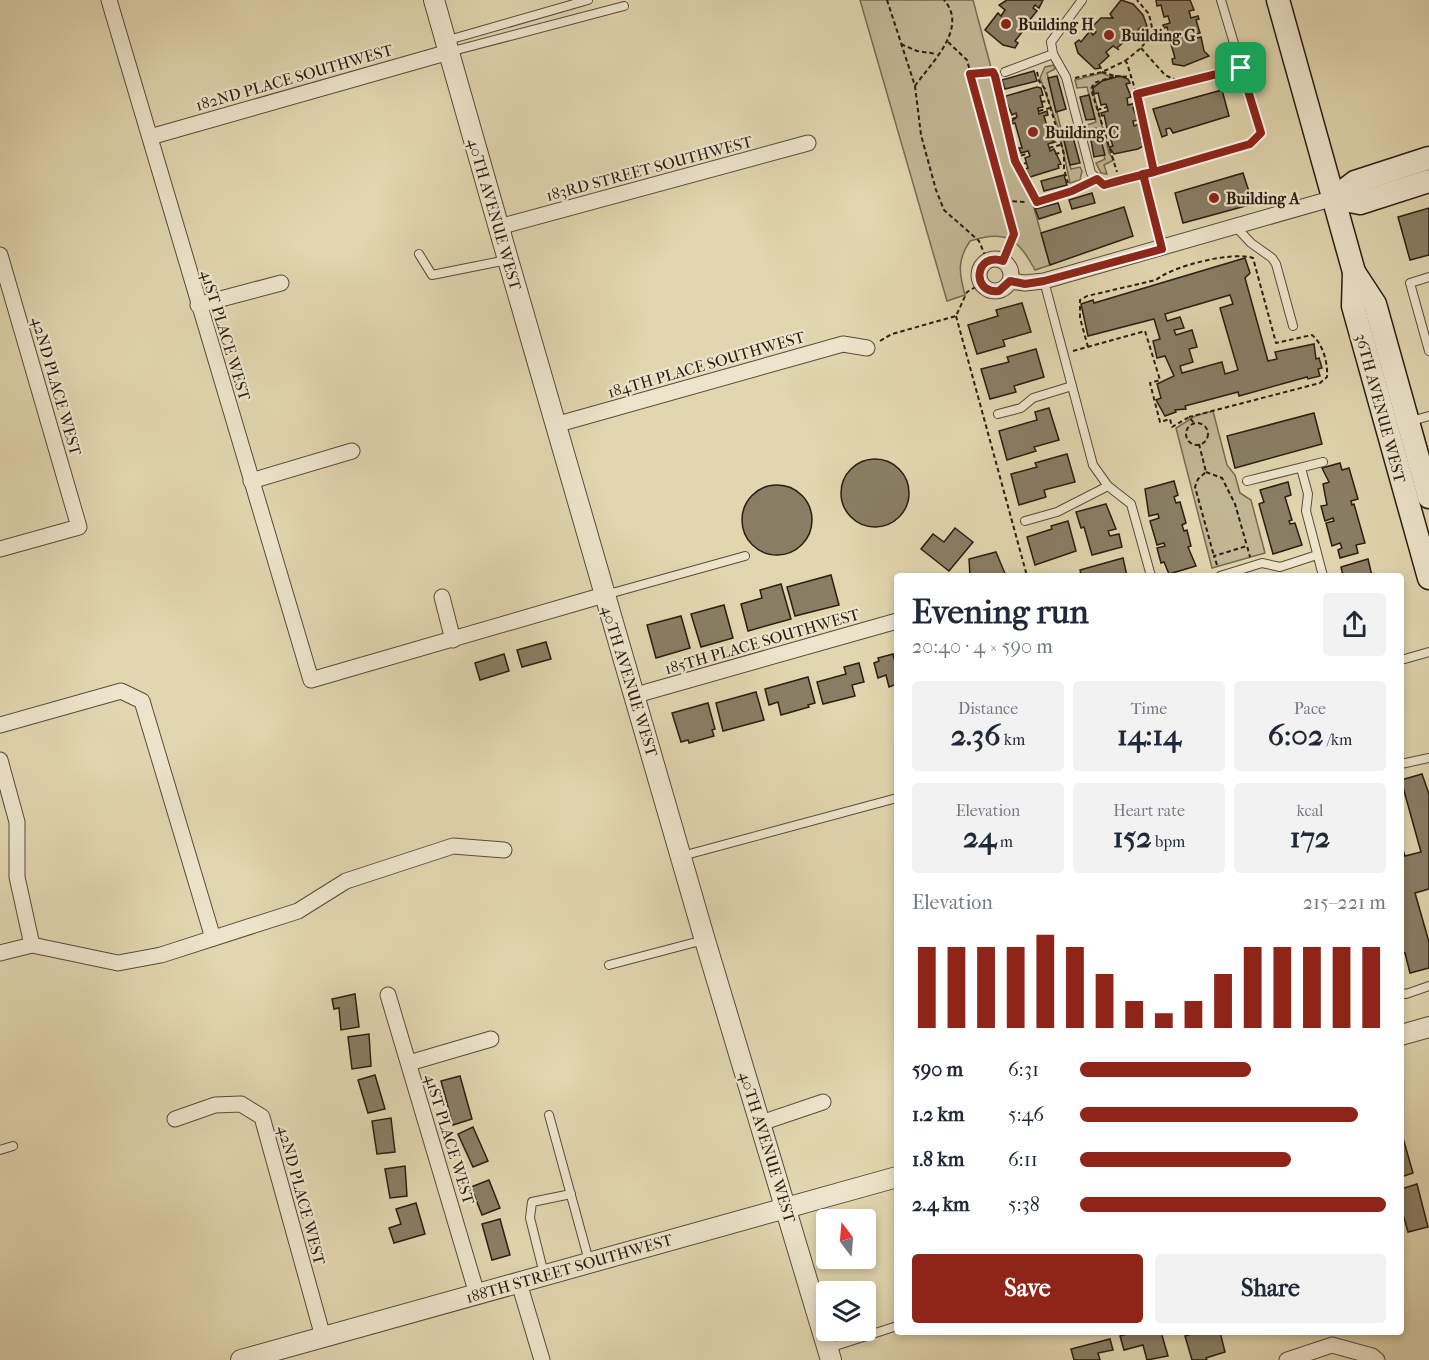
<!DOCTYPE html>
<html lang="en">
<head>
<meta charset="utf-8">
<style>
  body { margin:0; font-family:"IM FELL French Canon",serif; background:#f2f2f3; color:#1f2937; height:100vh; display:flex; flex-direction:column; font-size:22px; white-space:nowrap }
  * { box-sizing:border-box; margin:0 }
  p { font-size:20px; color:#747a83 }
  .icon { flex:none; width:33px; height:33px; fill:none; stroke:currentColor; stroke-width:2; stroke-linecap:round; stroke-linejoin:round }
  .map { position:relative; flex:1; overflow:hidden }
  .details { position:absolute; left:894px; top:573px; width:510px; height:762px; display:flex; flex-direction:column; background:#fff; border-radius:6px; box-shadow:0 3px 9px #0003 }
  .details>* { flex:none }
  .needle { width:39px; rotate:344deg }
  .buttons { position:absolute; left:816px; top:1209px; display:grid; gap:12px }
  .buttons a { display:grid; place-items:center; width:60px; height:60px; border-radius:6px; background:#fff; box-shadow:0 3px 9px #0003; font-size:30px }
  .pin { position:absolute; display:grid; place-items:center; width:51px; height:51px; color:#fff; margin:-26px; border-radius:12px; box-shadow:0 3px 9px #0006 }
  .round { display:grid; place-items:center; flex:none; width:63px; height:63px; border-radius:6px; background:#f2f2f3 }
  .head { display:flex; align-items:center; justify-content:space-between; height:102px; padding:0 18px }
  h1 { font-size:33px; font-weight:800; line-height:45px }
  .figures { display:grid; grid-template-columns:repeat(3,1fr); gap:9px; height:102px; padding:6px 18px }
  .figures div { display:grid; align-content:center; border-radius:6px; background:#f2f2f3; text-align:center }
  .figures b { font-size:30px; font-weight:800 }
  .figures small { font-size:16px; font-weight:400 }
  .figures p { font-size:16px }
  .chart { height:168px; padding:12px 18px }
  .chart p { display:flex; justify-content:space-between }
  .chart svg { width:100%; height:108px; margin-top:6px; stroke:#8f2418; stroke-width:6 }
  .cta { display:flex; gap:12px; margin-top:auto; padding:12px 18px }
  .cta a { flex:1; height:69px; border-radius:6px; background:#8f2418; color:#fff; font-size:24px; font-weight:800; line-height:69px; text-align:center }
  .cta a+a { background:#f2f2f3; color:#1f2937 }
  ul { padding:0 18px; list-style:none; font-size:20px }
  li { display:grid; grid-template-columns:96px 72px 1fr; align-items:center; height:45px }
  li i { height:15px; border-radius:8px; background:#8f2418 }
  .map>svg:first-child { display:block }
</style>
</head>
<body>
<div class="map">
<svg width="1429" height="1360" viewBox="0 0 1429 1360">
  <rect width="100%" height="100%" fill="#e1d6af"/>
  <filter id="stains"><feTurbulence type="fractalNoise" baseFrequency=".00333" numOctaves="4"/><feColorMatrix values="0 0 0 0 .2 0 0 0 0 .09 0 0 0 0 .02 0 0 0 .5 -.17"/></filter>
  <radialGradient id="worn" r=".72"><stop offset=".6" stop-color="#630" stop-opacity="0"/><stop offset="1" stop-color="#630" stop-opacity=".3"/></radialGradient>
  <g fill="#c2b794" stroke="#766a53" stroke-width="1.5">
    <path d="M860 0H973L1012 146 1025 176 1050 265 1035 270C1018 239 1007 229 970 241 957 260 959 273 965 295L947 301Z"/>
    <polygon points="1054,65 1055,69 1047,73 1071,169 1080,167 1082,171 1080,180 1070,183 1058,127 1040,78 1045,67"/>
    <polygon points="1102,73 1112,77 1092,87 1109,153 1114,160 1104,165 1107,174 1101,173 1096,163 1105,159 1096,128 1088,130 1087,125 1096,122 1087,87 1077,88 1075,80"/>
    <polygon points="1213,411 1227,465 1235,475 1240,493 1251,500 1265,553 1212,568 1176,428 1195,416"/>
  </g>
  <g fill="#897e64" stroke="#2a1e12" stroke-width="1.5" fill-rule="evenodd">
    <polygon points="1007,0 1043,0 1039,8 1035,5 1033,8 1037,11 1028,22 1031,23 1029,26 1023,22 1019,28 1023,31 1015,41 1018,43 1015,48 1003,45 985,30 998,13 1001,16 1005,10 999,5"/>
    <polygon points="1121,0 1133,4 1143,15 1147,26 1144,29 1141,27 1133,35 1130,31 1123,37 1126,40 1117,48 1119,50 1113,46 1106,52 1109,56 1099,65 1101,68 1095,69 1078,53 1075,43 1079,40 1081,42 1090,31 1093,35 1096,32 1092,27 1101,18 1113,18 1110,14"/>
    <polygon points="1156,0 1190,0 1194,10 1189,11 1191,18 1198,16 1199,19 1196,20 1200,33 1196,34 1197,38 1201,37 1204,51 1209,56 1184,66 1173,64 1172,59 1175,58 1171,44 1176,43 1175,39 1170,40 1167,27 1164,28 1163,25 1170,23 1168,16 1164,17 1161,5 1157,6"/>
    <polygon points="1034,71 1037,81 1005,89 1002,80"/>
    <polygon points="1057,76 1066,109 1056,112 1048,78"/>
    <polygon points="1120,76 1128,79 1130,83 1126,84 1131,97 1127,98 1128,105 1136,103 1137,107 1133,108 1138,120 1133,121 1134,126 1139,124 1141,139 1147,144 1138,149 1114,154 1109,147 1113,146 1108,132 1113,131 1112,127 1107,128 1104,115 1102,116 1101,113 1108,111 1107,107 1106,104 1101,105 1098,93 1094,94 1093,88 1102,81"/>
    <polygon points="1037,87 1041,88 1043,95 1040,96 1043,107 1038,108 1039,114 1047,111 1048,115 1044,116 1051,140 1055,142 1048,144 1050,151 1054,149 1061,164 1058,165 1059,168 1030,177 1025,169 1028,168 1025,158 1030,156 1029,153 1028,151 1021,153 1019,148 1022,148 1015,123 1012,124 1012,121 1017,117 1016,113 1012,115 1005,99 1006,96"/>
    <polygon points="1222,90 1229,116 1173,133 1170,128 1166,129 1167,135 1162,137 1153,109"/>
    <polygon points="1089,95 1095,119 1086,120 1080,97"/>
    <polygon points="1071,130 1080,163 1070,165 1062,132"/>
    <polygon points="1099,133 1105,155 1094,157 1090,135"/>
    <polygon points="1243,173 1253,204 1183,223 1175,193"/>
    <polygon points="1064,175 1067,185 1044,191 1041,181"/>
    <polygon points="1092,193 1095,203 1072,209 1069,200"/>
    <polygon points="1058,203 1061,212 1039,219 1035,209"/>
    <polygon points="1124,207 1133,236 1050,265 1041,233"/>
    <polygon points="1429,208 1429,255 1410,260 1398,217"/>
    <path d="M1245 258 1250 273 1245 278 1268 361 1277 359 1275 352 1314 344 1316 359 1319 358 1322 368 1318 369 1320 376 1308 379 1307 377 1239 396 1238 392 1185 406 1186 409 1175 410 1176 412 1165 416 1156 400 1161 398 1157 384 1174 376 1165 356 1157 358 1153 341 1160 339 1154 319 1088 336 1081 304 1093 300 1094 303ZM1230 295 1233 304 1220 308 1238 370 1225 374 1222 362 1182 373 1180 366 1193 362 1189 349 1197 347 1192 330 1176 335 1174 330 1184 328 1180 317 1167 321 1165 314Z"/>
    <polygon points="1022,303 1031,332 1003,340 1005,346 977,354 968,325 998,316 996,310"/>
    <polygon points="1036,349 1044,377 1014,386 1016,392 990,399 981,369 1009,362 1007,357"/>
    <polygon points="1049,408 1059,440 1034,447 1036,451 1007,460 999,431 1037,420 1035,412"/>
    <polygon points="1314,413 1322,444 1235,468 1227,436"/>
    <polygon points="1067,454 1075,482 1044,490 1046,497 1019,505 1011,474 1037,467 1035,463"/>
    <circle cx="875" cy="493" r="34"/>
    <polygon points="1340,463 1342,470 1349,468 1358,499 1351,501 1352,505 1354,504 1365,543 1356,545 1358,553 1340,558 1338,550 1342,548 1340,543 1332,546 1326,523 1334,521 1333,518 1325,521 1321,506 1327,505 1323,484 1329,482 1322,468"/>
    <polygon points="1174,481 1178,495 1174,497 1176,503 1180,502 1186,523 1182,525 1184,531 1187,530 1191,546 1188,547 1196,566 1169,574 1164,562 1161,563 1157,548 1165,546 1164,543 1157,545 1150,521 1159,518 1158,514 1149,516 1145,489"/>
    <polygon points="1288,482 1291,495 1285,497 1292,520 1289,521 1290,524 1295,523 1302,545 1273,554 1259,504 1264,502 1260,490"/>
    <circle cx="777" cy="520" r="35"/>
    <polygon points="1106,504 1116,529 1108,531 1110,536 1119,534 1122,547 1092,555 1084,527 1081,528 1076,512"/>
    <polygon points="1068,521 1076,551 1035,565 1027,537 1052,529 1051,526"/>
    <polygon points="955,528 973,542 949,571 921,549 933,534 944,542"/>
    <polygon points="996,552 1006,576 970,576 969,559"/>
    <polygon points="1123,558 1127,576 1070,576 1081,573 1080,570"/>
    <polygon points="1368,559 1372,576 1343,576 1341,567"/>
    <polygon points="831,575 839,605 795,616 787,587"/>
    <polygon points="781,584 791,619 748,631 741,604 762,598 760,590"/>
    <polygon points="724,605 733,638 701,647 691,614"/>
    <polygon points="681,616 690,648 656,658 647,625"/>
    <polygon points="546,642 551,659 522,667 517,650"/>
    <polygon points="504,654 509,671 480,680 475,663"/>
    <polygon points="893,654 894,659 897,658 897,684 889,687 886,675 878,678 874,663 879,661 878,658"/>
    <polygon points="859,663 864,682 852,685 855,696 823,704 817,682 846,674 844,667"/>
    <polygon points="808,677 815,703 808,705 809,707 781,715 778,702 769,705 765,689"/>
    <polygon points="756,692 764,720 723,731 716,703"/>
    <polygon points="708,703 715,729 712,730 714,736 689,743 688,740 681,742 672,713"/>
    <polygon points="1422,774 1429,794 1429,889 1415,893 1429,942 1429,968 1410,973 1405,953 1401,954 1401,844 1405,856 1421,852 1401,780"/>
    <polygon points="355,994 359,1027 341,1030 339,1008 334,1009 332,999"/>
    <polygon points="369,1034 371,1066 352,1069 348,1037"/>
    <polygon points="375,1075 385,1109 368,1113 358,1080"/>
    <polygon points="460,1076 472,1119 453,1125 441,1081"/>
    <polygon points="391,1118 395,1152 377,1154 372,1121"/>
    <polygon points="473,1127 488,1161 473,1167 458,1134"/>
    <polygon points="1401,1131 1413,1173 1401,1177"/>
    <polygon points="405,1166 407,1196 390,1198 385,1169"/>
    <polygon points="489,1180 500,1208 482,1215 471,1187"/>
    <polygon points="1417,1184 1428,1227 1408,1232 1401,1207 1401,1189"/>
    <polygon points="416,1203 425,1234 394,1243 389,1228 401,1224 396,1209"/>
    <polygon points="500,1219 510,1255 492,1260 482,1224"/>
    <polygon points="1135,1332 1161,1332 1168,1356 1147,1360 1143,1345 1124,1350 1120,1336"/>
    <polygon points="1198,1332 1220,1332 1225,1352 1206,1358 1207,1360 1192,1360 1185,1336"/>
    <polygon points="1110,1339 1113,1350 1098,1353 1100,1360 1074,1360 1071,1349"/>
  </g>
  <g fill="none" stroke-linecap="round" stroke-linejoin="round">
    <g stroke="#584c39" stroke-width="10">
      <g id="service">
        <polyline points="1082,0 1051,42 1053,54 1066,77 1091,173 1104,185 1250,144 1261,133 1221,0"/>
        <polyline points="445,41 588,0"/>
        <polyline points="449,52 624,6"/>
        <polyline points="1005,72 1053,54"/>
        <polyline points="1143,174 1162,247"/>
        <polyline points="1037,202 1072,191 1097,179"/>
        <polyline points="1236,227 1251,243 1272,258 1276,264 1293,326"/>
        <polyline points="419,254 432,275 507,260"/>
        <polyline points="1429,277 1410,283 1429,351"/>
        <polyline points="1044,281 1093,465 1108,486 1131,504 1151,576"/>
        <polyline points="998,414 1021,408 1033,398 1072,386"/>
        <polyline points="1411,421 1429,416"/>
        <polyline points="1301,468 1308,494 1306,511 1323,576"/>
        <polyline points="1247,481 1323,462"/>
        <polyline points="1025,521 1057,512 1108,486"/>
        <polyline points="1220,576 1262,563 1280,567 1317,555"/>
        <polyline points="605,595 745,556"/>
        <polyline points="1401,660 1429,652"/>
        <polyline points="1401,764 1429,758"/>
        <polyline points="682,856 897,798"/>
        <polyline points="609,965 704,940"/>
        <polyline points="1401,993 1406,994 1429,986"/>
        <polyline points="549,1115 589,1261"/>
        <polyline points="0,1150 13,1146"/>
        <polyline points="544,1274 530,1218 532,1202 571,1194"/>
        <polyline points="829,1348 897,1326"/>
      </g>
    </g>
    <g stroke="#584c39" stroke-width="17">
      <g id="minor">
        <polyline points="109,0 311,680 604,595"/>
        <polyline points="150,137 449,52"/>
        <polyline points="499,227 808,143"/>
        <polyline points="0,255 79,527 0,549"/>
        <circle cx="995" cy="275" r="16"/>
        <polyline points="1010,281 1025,283 1044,281 1334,198"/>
        <polyline points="198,305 281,283"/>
        <polyline points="555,425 843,344 867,348"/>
        <polyline points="251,481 352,451"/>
        <polyline points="442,597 453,640"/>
        <polyline points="636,695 897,621"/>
        <polyline points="0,725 121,691 142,701 213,938"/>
        <polyline points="0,760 17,822 17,877 32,945"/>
        <polyline points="0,953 32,945 118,963 161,955 298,911 346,881 453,846 504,850"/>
        <polyline points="388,995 477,1294"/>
        <polyline points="409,1063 491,1039"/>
        <polyline points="175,1119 215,1105 241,1104 262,1117 323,1337"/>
        <polyline points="761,1123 823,1102"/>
        <polyline points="519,1283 542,1360"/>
        <polyline points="1287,1360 1332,1345 1372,1356 1377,1360"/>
      </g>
    </g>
    <g stroke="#584c39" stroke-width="22">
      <g id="tertiary">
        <path d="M434 0C522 313 615 625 704 937 745 1078 790 1219 831 1360"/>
        <polyline points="1401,1035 1429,1027"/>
        <polyline points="241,1360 897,1177"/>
      </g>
    </g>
    <g stroke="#2a1e12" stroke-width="25">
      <g id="secondary">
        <polyline points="1278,0 1354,272 1353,306 1429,578"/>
        <polyline points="1334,198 1355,182 1429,158"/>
        <polyline points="1334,198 1360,203 1429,181"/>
        <polyline points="1354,272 1375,304 1429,497"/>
      </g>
    </g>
    <g stroke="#2a1e12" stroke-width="2" stroke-dasharray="4.5 3" stroke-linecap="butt">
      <polyline points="887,0 915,86 921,135 936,190 944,210 979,241 987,260"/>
      <polyline points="948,42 967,60 1014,234 1003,261"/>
      <polyline points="901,44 917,51 937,54"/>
      <polyline points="1141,48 1165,75 1180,82"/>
      <polyline points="1125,61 1141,48 1153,32 1149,14 1137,0"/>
      <polyline points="993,72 1015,161 1032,193"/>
      <polyline points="1037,72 1039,81 1045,89 1064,154 1064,169 1068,183"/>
      <polyline points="1102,72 1115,76 1094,83 1091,89 1117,172"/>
      <polyline points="970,74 994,72"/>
      <polyline points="1115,76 1132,77"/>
      <polyline points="1075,78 1102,72 1125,61 1127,63 1141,109 1151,160"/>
      <path d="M915 86C931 63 969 28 944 0"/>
      <polyline points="1137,94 1233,70"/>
      <polyline points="1041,102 1048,101"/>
      <polyline points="1097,110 1107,107"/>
      <polyline points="1039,111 1050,108"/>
      <polyline points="1002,113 1011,110"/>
      <polyline points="1005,122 1017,117"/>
      <polyline points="1103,131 1113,128"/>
      <polyline points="1049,148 1060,145"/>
      <polyline points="1055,154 1063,152"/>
      <polyline points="1014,158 1029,153"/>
      <polyline points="1017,166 1026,163"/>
      <polyline points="1005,201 1026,202"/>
      <polyline points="956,316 1027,576"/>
      <polyline points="880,341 892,334 956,316 967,292 981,284"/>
      <path d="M1088 347 1080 318V300L1087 296 1156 280C1172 266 1233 251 1253 258L1276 343 1312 335C1323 344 1328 363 1327 377L1320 383 1189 417"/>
      <polyline points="1073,351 1145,331 1160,380 1150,383 1160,422 1170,419 1172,427 1189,417 1194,423"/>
      <circle cx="1197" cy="434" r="11"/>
      <polyline points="1199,444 1206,472 1198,479 1195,487 1214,556"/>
      <polyline points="1206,472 1222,478 1235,504 1247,546"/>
      <polyline points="1217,565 1214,556 1247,546 1250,557"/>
    </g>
    <use href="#service" stroke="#ece4cb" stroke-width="8"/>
    <use href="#minor" stroke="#ece4cb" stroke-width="15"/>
    <use href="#tertiary" stroke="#ece4cb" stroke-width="20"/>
    <use href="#secondary" stroke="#ece4cb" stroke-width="22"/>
  </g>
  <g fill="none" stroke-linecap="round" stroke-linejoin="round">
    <g stroke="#fff" stroke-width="12">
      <path id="route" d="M1241 68 1261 133 1250 144 1154 172C1137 176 1121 180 1104 185L1097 179 1072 191 1037 202 1015 161 995 76 993 72 970 74 1014 234 1003 261C975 251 970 294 999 291L1010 281 1025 284 1044 281 1162 249 1143 174 1154 172 1137 94 1241 68"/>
    </g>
    <use href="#route" stroke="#8f2418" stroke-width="8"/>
  </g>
  <g fill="#8f2418" stroke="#ece4cb" stroke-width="2">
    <circle cx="1006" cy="24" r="6"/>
    <circle cx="1109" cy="35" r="6"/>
    <circle cx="1033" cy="132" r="6"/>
    <circle cx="1214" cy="198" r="6"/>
  </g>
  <g text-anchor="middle" stroke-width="4.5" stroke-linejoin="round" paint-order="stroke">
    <g font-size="16" font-weight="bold" fill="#2a1e12" stroke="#ece4cb" text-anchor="start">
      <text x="1018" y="30">Building H</text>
      <text x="1121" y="41">Building G</text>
      <text x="1045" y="138">Building C</text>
      <text x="1226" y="204">Building A</text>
    </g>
    <g font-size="16" fill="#2a1e12" stroke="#ece4cb">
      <text transform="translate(294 77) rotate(-16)" y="6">182ND PLACE SOUTHWEST</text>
      <text transform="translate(649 168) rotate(-15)" y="6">183RD STREET SOUTHWEST</text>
      <text transform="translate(495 214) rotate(74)" y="6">40TH AVENUE WEST</text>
      <text transform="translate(226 335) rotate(73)" y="6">41ST PLACE WEST</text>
      <text transform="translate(706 364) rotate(-16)" y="6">184TH PLACE SOUTHWEST</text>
      <text transform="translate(57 386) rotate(74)" y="6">42ND PLACE WEST</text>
      <text transform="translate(1381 408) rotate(75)" y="6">36TH AVENUE WEST</text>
      <text transform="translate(762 641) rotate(-16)" y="6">185TH PLACE SOUTHWEST</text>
      <text transform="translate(630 681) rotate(73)" y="6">40TH AVENUE WEST</text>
      <text transform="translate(450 1139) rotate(73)" y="6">41ST PLACE WEST</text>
      <text transform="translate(768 1147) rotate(73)" y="6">40TH AVENUE WEST</text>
      <text transform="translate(302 1195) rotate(75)" y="6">42ND PLACE WEST</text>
      <text transform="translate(569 1268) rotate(-16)" y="6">188TH STREET SOUTHWEST</text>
    </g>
  </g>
  <rect width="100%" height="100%" filter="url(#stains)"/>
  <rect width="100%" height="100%" fill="url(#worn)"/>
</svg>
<div class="buttons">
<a><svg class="needle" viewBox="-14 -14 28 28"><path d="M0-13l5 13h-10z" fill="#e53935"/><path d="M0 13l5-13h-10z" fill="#747a83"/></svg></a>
<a><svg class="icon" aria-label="layers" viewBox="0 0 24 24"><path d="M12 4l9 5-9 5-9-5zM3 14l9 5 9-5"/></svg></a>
</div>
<div class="pin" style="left:1241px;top:68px;background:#1e9e55"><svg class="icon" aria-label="arrive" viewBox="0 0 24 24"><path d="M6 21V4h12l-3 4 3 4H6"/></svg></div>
<section class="details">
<div class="head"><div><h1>Evening run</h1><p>20:40 · 4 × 590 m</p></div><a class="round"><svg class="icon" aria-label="share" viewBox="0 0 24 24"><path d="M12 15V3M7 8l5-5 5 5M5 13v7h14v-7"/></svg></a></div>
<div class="figures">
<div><p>Distance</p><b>2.36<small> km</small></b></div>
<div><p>Time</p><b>14:14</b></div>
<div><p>Pace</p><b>6:02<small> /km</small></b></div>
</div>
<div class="figures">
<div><p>Elevation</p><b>24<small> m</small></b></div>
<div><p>Heart rate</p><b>152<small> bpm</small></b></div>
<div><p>kcal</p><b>172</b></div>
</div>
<div class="chart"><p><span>Elevation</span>215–221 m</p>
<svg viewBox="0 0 160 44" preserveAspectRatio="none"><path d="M5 44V11M15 44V11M25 44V11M35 44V11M45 44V6M55 44V11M65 44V22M75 44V33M85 44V38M95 44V33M105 44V22M115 44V11M125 44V11M135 44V11M145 44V11M155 44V11"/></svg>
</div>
<ul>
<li><b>590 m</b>6:31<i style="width:56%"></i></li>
<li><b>1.2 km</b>5:46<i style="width:91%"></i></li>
<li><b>1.8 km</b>6:11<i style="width:69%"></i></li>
<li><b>2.4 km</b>5:38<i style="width:100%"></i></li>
</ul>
<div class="cta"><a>Save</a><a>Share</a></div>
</section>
</div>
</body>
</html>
